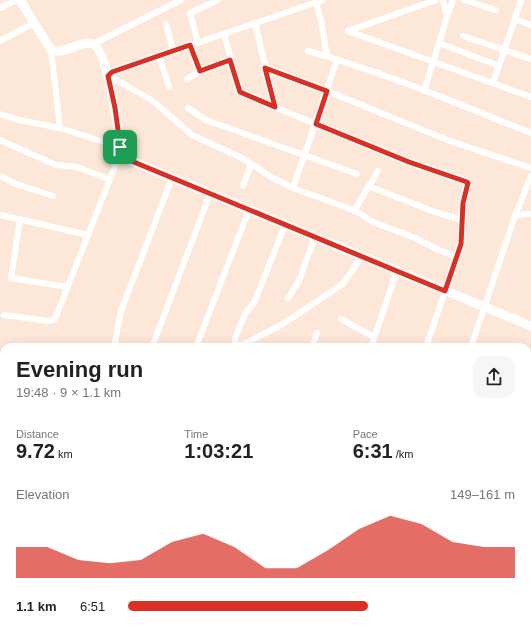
<!DOCTYPE html>
<html lang="en">
<head>
<meta charset="utf-8">
<style>
  body { margin:0; font-family:Arial,sans-serif; background:#f6f6f6; color:#222; height:100vh; display:flex; flex-direction:column; font-size:15px; white-space:nowrap }
  * { box-sizing:border-box; margin:0 }
  p { font-size:13px; color:#767676 }
  .icon { flex:none; width:22px; height:22px; fill:none; stroke:currentColor; stroke-width:2; stroke-linecap:round; stroke-linejoin:round }
  .map { position:relative; flex:1; overflow:hidden }
  .details { position:absolute; left:0px; top:343px; width:531px; height:286px; display:flex; flex-direction:column; background:#fff; border-radius:12px 12px 0 0; box-shadow:0 4px 16px #0002 }
  .details>* { flex:none }
  .pin { position:absolute; display:grid; place-items:center; width:34px; height:34px; color:#fff; margin:-17px; border-radius:8px; box-shadow:0 2px 6px #0006 }
  .round { display:grid; place-items:center; flex:none; width:42px; height:42px; border-radius:12px; background:#f6f6f6 }
  .overview { display:flex; align-items:center; justify-content:space-between; height:68px; padding:0 16px }
  h1 { font-size:22px; font-weight:600; line-height:30px }
  .stats { display:grid; grid-template-columns:repeat(3,1fr); gap:6px; height:68px; padding:4px 16px }
  .stats div { display:grid; align-content:center }
  .stats b { font-size:20px; font-weight:600 }
  .stats small { font-size:11px; font-weight:400 }
  .stats p { font-size:11px }
  .chart { height:112px; padding:8px 16px }
  .chart p { display:flex; justify-content:space-between }
  .chart svg { width:100%; height:72px; margin-top:4px; fill:#d93025; opacity:.7 }
  ul { padding:0 16px; list-style:none; font-size:13px }
  li { display:grid; grid-template-columns:64px 48px 1fr; align-items:center; height:30px }
  li i { height:10px; border-radius:5px; background:#d93025 }
  .map>svg:first-child { display:block }
</style>
</head>
<body>
<div class="map">
<svg width="531" height="629" viewBox="0 0 531 629">
  <rect width="100%" height="100%" fill="#fde7d8"/>
  <g fill="none" stroke-linecap="round" stroke-linejoin="round">
    <g stroke="#fff" stroke-width="6">
      <polyline points="323,0 112,72 108,75 153,101 192,135 244,159 271,177 293,188 356,211 371,221 415,238 437,249 457,257"/>
      <polyline points="464,0 496,10"/>
      <polyline points="521,0 515,19 531,25"/>
      <polyline points="316,2 321,20 327,56"/>
      <polyline points="0,8 17,0"/>
      <polyline points="447,17 453,0"/>
      <polyline points="255,23 275,107"/>
      <polyline points="166,24 173,51"/>
      <polyline points="348,31 531,97"/>
      <polyline points="348,31 436,0"/>
      <polyline points="224,34 240,93 409,162 468,183 463,203 461,244 426,347"/>
      <polyline points="463,36 531,59"/>
      <polyline points="0,41 34,23"/>
      <polyline points="198,43 190,13 218,0"/>
      <polyline points="439,43 499,66"/>
      <polyline points="93,44 181,0"/>
      <polyline points="190,45 200,71"/>
      <polyline points="51,50 60,128 120,147"/>
      <path d="M308 51C384 72 458 104 531 133"/>
      <polyline points="159,56 169,87"/>
      <polyline points="265,68 327,91 450,141 531,168"/>
      <polyline points="187,79 200,71 230,61"/>
      <polyline points="493,83 515,19"/>
      <polyline points="424,91 447,17 443,0"/>
      <polyline points="188,108 206,120 357,174"/>
      <polyline points="0,114 19,120 60,128"/>
      <polyline points="0,140 56,165 77,167 109,179"/>
      <polyline points="0,176 16,184 53,196"/>
      <polyline points="243,186 251,164"/>
      <polyline points="368,186 435,212 462,220"/>
      <polyline points="293,188 337,60"/>
      <polyline points="354,211 378,171"/>
      <polyline points="0,215 88,235"/>
      <polyline points="515,216 524,214 531,214"/>
      <polyline points="20,219 11,278 68,287"/>
      <polyline points="285,225 255,301 245,314 235,338 235,343 240,346 283,324 343,284 362,256"/>
      <polyline points="288,298 298,283 315,237"/>
      <polyline points="4,315 48,321 55,319 121,151"/>
      <polyline points="341,319 374,337"/>
      <polyline points="114,347 121,311 172,178"/>
      <polyline points="152,347 210,194"/>
      <polyline points="196,347 249,210"/>
      <polyline points="312,347 317,333"/>
      <polyline points="371,347 397,271"/>
      <polyline points="471,347 515,216 531,176"/>
      <polyline points="527,405 531,403"/>
      <polyline points="0,406 2,401"/>
      <polyline points="0,448 4,447"/>
      <polyline points="527,450 531,449"/>
      <polyline points="527,519 531,516"/>
      <polyline points="527,615 531,614"/>
      <polyline points="140,625 143,629"/>
      <polyline points="307,625 308,629"/>
      <polyline points="400,625 404,629"/>
      <polyline points="286,629 290,625"/>
      <polyline points="490,629 500,625"/>
    </g>
    <g stroke="#fff" stroke-width="9">
      <path d="M20 0 51 50C64 55 79 42 90 43 109 45 118 134 121 151L123 156 129 160 531 326"/>
      <polyline points="531,354 528,374 531,381"/>
    </g>
  </g>
  <g fill="none" stroke-linecap="round" stroke-linejoin="round">
    <g stroke="#fff" stroke-width="8">
      <polygon id="route" points="190,45 200,71 230,60 240,92 275,107 265,68 327,91 316,124 409,162 467,182 468,183 463,203 461,244 445,291 129,160 123,156 121,151 115,108 108,76 112,72"/>
    </g>
    <use href="#route" stroke="#d93025" stroke-width="5"/>
  </g>
</svg>
<div class="pin" style="left:120px;top:147px;background:#1e9e55"><svg class="icon" aria-label="arrive" viewBox="0 0 24 24"><path d="M6 21V4h12l-3 4 3 4H6"/></svg></div>
<section class="details">
<div class="overview"><div><h1>Evening run</h1><p>19:48 · 9 × 1.1 km</p></div><a class="round"><svg class="icon" aria-label="share" viewBox="0 0 24 24"><path d="M12 15V3M7 8l5-5 5 5M5 13v7h14v-7"/></svg></a></div>
<div class="stats">
<div><p>Distance</p><b>9.72<small> km</small></b></div>
<div><p>Time</p><b>1:03:21</b></div>
<div><p>Pace</p><b>6:31<small> /km</small></b></div>
</div>
<div class="chart"><p><span>Elevation</span>149–161 m</p>
<svg viewBox="0 0 160 44" preserveAspectRatio="none"><path d="M0 44V25L10 25L20 33L30 35L40 33L50 22L60 17L70 25L80 38L90 38L100 27L110 14L120 6L130 11L140 22L150 25L160 25V44z"/></svg>
</div>
<ul>
<li><b>1.1 km</b>6:51<i style="width:62%"></i></li>
</ul>
</section>
</div>
</body>
</html>
